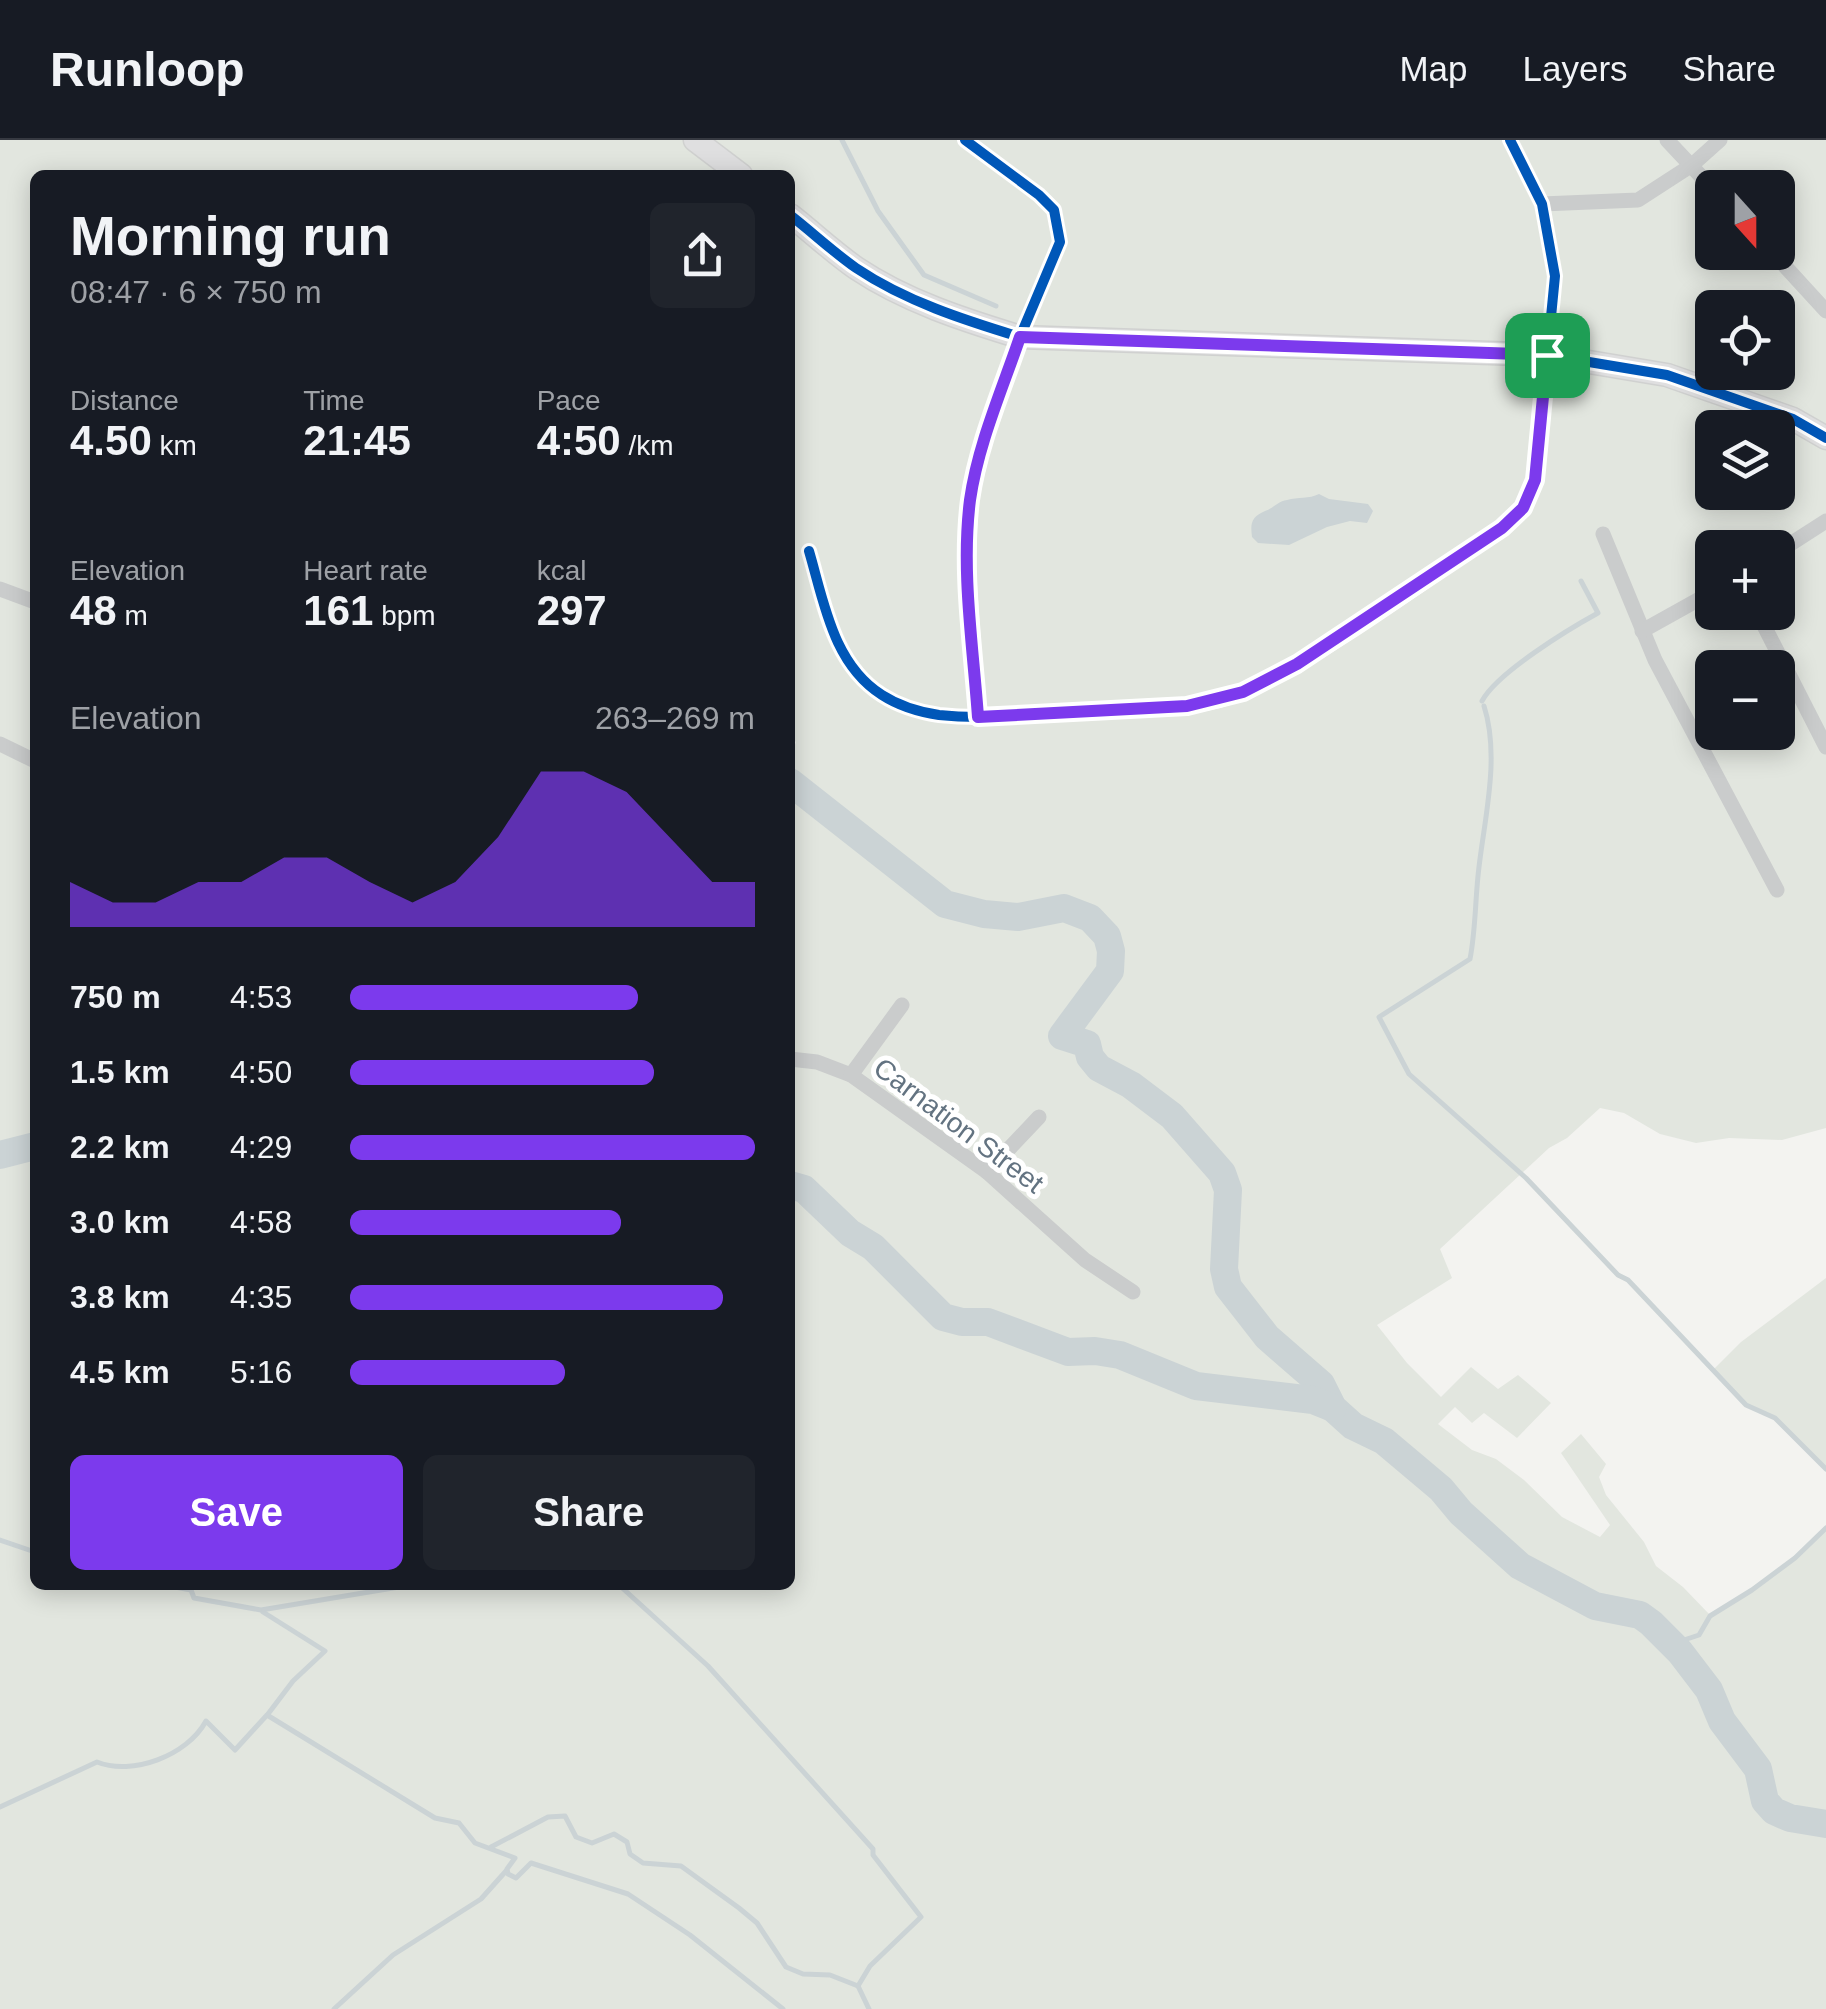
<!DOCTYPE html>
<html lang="en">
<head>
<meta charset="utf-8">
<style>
  body { margin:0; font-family:Helvetica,sans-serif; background:#20242c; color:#f1f3f6; height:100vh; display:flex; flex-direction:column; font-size:38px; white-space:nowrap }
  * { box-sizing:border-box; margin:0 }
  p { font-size:32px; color:#9ea1a6 }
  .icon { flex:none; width:55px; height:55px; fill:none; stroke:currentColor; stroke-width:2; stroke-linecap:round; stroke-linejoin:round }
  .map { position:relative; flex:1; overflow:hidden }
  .details { position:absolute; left:30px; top:30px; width:765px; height:1420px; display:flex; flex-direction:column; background:#171b24; border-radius:15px; box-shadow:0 5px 25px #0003 }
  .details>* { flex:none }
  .needle { width:65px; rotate:159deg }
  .tools { position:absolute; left:1695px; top:30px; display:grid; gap:20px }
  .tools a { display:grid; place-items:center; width:100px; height:100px; border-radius:15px; background:#171b24; box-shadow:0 5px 25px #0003; font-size:50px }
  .pin { position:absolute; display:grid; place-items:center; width:85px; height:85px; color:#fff; margin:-42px; border-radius:20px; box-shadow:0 5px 15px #0006 }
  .round { display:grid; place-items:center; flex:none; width:105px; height:105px; border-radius:15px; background:#20242c }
  .overview { display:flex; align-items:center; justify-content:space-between; height:170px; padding:0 40px }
  h1 { font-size:55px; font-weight:800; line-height:75px }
  .figures { display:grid; grid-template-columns:repeat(3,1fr); gap:15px; height:170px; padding:10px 40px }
  .figures div { display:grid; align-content:center }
  .figures b { font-size:42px; font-weight:800 }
  .figures small { font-size:28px; font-weight:400 }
  .figures p { font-size:28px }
  .chart { height:280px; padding:20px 40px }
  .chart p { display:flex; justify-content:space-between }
  .chart svg { width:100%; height:180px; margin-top:10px; fill:#7c3aed; opacity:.7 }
  .cta { display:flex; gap:20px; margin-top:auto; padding:20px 40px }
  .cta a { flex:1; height:115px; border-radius:15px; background:#7c3aed; color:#fff; font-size:40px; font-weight:800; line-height:115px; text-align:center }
  .cta a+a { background:#20242c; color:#f1f3f6 }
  ul { padding:0 40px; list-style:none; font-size:32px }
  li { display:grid; grid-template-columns:160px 120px 1fr; align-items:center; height:75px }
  li i { height:25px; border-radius:12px; background:#7c3aed }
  header { display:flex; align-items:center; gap:60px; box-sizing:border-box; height:140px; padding:0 50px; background:#171b24; border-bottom:2px solid #363941 }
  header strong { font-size:48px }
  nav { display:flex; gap:55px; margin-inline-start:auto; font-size:35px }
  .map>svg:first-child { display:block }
</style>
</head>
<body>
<header>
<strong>Runloop</strong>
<nav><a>Map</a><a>Layers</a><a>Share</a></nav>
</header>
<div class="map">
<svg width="1826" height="1869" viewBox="0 0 1826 1869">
  <rect width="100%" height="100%" fill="#f3f3f0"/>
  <g fill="#e2e6df" fill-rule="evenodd">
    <path d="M0 0H1826V988L1782 1000 1729 998 1696 1003 1660 994 1624 973 1600 968 1567 998 1549 1008 1440 1109 1452 1138 1377 1185 1407 1223 1441 1257 1471 1227 1498 1249 1518 1235 1551 1263 1517 1298 1484 1273 1472 1283 1455 1267 1438 1284 1472 1310 1496 1319 1524 1340 1562 1377 1600 1397 1610 1385 1561 1313 1581 1294 1606 1324 1599 1337 1606 1355 1644 1402 1656 1426 1683 1447 1710 1475C1752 1456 1794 1423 1826 1388V1869H0ZM35 35H790V596L796 602 790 619V1445H35ZM1712 48H1778V112H1712ZM1712 168H1778V232H1712ZM1712 288H1778V352H1712ZM1712 408H1778V472H1712ZM1712 528H1778V592H1712Z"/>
    <polygon points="1826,1138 1826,1329 1775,1278 1746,1265 1714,1229 1741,1202"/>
  </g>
  <path fill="#cbd3d5" d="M1319 354 1329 359 1368 364 1373 371 1367 383 1350 381 1327 387 1289 405 1258 403 1252 397C1250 382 1252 377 1265 371 1274 368 1278 361 1287 360 1298 357 1309 359 1319 354Z"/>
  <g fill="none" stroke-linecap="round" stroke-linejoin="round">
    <g stroke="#cbd3d5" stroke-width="5">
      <polyline points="842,0 878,71 924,135 996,166"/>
      <path d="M1482 561C1497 533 1567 490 1598 473L1581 441"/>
      <path d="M1484 566C1500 616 1485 676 1479 727 1475 758 1476 788 1470 819L1379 877 1409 934 1526 1038 1618 1135 1628 1140 1746 1265 1775 1278 1826 1329"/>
      <polyline points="0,1400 35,1412"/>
      <polyline points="164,1445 191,1450 194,1458 261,1470 411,1445"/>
      <polyline points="619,1445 708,1526 873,1709 873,1715 921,1777 870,1826 858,1846"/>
      <polyline points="263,1472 325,1511 293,1541 268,1574"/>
      <polyline points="1672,1504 1699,1495 1710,1476 1752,1450 1795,1418 1826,1388"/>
      <path d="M0 1667 97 1622C132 1636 187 1616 206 1581L235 1610 267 1575 435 1678 459 1683 475 1703 515 1718 507 1729 508 1734 516 1738 531 1723 628 1754 690 1795 783 1869"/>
      <polyline points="491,1707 548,1677 565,1676 576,1697 592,1703 614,1694 627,1702 630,1714 643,1723 681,1726 739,1768 757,1783 786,1827 803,1834 830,1835 858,1846 869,1869"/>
      <polyline points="334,1869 393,1815 481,1759 506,1731"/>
    </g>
    <g stroke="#cbd3d5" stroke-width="28">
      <polyline points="790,642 945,764 984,774 1018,777 1064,768 1090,778 1107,796 1111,811 1110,831 1062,896 1087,904 1090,917 1099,928 1131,945 1172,976 1222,1033 1228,1050 1224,1129 1228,1147 1267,1197 1321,1244 1333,1268 1353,1286 1384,1301 1441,1349 1461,1373 1520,1426 1595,1466 1640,1475 1651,1483 1680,1512 1709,1550 1722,1581 1758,1629 1765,1661 1774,1671 1790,1678 1826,1684"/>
      <polyline points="0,1015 35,1006"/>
      <polyline points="790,1045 804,1049 850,1093 873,1107 943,1177 962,1182 988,1182 1068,1212 1095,1211 1120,1215 1196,1246 1313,1260 1333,1268"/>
    </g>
    <g stroke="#d0d1d0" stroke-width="25">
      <g id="secondary">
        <polyline points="695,0 741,35"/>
        <path d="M790 75C812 92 833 112 856 128 905 161 964 180 1020 197L1547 215 1667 235 1793 279 1826 298"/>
      </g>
    </g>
    <g stroke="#cacccc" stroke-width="15">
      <polyline points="965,0 1039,55 1054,70 1060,102 1020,197 984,303 970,360 968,430 978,577"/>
      <polyline points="1667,0 1712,48"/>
      <polyline points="1542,64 1638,60 1692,25 1720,0"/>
      <polyline points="1772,112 1826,171"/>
      <polyline points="1603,394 1655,520 1777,750"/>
      <path d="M809 411C824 462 833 524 882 555 899 566 919 572 939 575 987 580 1035 574 1083 571 1135 568 1198 573 1247 550 1335 509 1421 442 1502 388L1523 368 1535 340 1555 136 1542 64 1510 0"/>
      <polyline points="1778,412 1826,381"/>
      <polyline points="0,449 35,462"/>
      <polyline points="1757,472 1826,607"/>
      <polyline points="1642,491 1712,452"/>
      <polyline points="0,604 35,621"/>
      <polyline points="790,919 817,922 851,935 987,1032 1085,1120 1133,1152"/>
      <polyline points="851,935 902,865"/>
      <polyline points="987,1032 1039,977"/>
    </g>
    <use href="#secondary" stroke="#dfdfe0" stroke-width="22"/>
    <g stroke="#fff" stroke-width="16">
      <g id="cycleway">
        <polyline points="965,0 1039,55 1054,70 1060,102 1020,197 984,303 970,360 968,430 978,577"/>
        <path d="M790 75C812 92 833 112 856 128 905 161 964 180 1020 197L1547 215 1667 235 1793 279 1826 298"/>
        <path d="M809 411C824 462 833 524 882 555 899 566 919 572 939 575 987 580 1035 574 1083 571 1135 568 1198 573 1247 550 1335 509 1421 442 1502 388L1523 368 1535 340 1555 136 1542 64 1510 0"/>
      </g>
    </g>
    <use href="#cycleway" stroke="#0057b8" stroke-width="10"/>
  </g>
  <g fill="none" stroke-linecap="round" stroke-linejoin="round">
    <g stroke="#fff" stroke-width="20">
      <path id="route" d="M1020 197 1547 215 1535 340 1523 368 1502 388 1297 524 1243 552 1187 566 978 577C973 506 961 431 970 360 978 304 1002 250 1020 197Z"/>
    </g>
    <use href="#route" stroke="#7c3aed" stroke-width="12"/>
  </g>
  <g text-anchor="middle" stroke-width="10" stroke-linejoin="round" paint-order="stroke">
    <g font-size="28" fill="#637381" stroke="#fff">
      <text transform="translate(959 985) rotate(37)" y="10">Carnation Street</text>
    </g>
  </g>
</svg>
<div class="tools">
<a><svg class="needle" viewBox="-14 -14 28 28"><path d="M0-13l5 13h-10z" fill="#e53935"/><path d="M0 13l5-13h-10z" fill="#9ea1a6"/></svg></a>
<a><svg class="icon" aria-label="locate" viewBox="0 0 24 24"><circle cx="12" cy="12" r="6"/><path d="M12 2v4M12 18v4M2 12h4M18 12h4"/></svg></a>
<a><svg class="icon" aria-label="layers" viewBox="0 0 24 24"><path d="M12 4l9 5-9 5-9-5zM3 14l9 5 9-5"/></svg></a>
<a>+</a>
<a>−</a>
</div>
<div class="pin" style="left:1547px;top:215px;background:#1e9e55"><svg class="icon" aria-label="arrive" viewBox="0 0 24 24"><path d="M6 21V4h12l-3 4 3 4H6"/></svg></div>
<section class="details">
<div class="overview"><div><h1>Morning run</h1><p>08:47 · 6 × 750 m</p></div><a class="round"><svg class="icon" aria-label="share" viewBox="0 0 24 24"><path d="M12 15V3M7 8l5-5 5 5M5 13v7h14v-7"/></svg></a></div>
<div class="figures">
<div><p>Distance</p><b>4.50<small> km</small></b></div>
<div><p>Time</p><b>21:45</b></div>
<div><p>Pace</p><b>4:50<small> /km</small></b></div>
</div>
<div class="figures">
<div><p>Elevation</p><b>48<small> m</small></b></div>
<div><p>Heart rate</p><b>161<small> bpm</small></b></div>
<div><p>kcal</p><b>297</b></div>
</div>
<div class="chart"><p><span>Elevation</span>263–269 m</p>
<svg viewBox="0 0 160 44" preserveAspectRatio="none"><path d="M0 44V33L10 38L20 38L30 33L40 33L50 27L60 27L70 33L80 38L90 33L100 22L110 6L120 6L130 11L140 22L150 33L160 33V44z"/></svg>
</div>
<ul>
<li><b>750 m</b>4:53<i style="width:71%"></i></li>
<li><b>1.5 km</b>4:50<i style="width:75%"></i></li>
<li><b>2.2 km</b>4:29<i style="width:100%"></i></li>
<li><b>3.0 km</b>4:58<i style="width:67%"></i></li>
<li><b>3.8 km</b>4:35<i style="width:92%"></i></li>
<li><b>4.5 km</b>5:16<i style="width:53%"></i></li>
</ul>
<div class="cta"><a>Save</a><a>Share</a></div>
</section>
</div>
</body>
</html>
